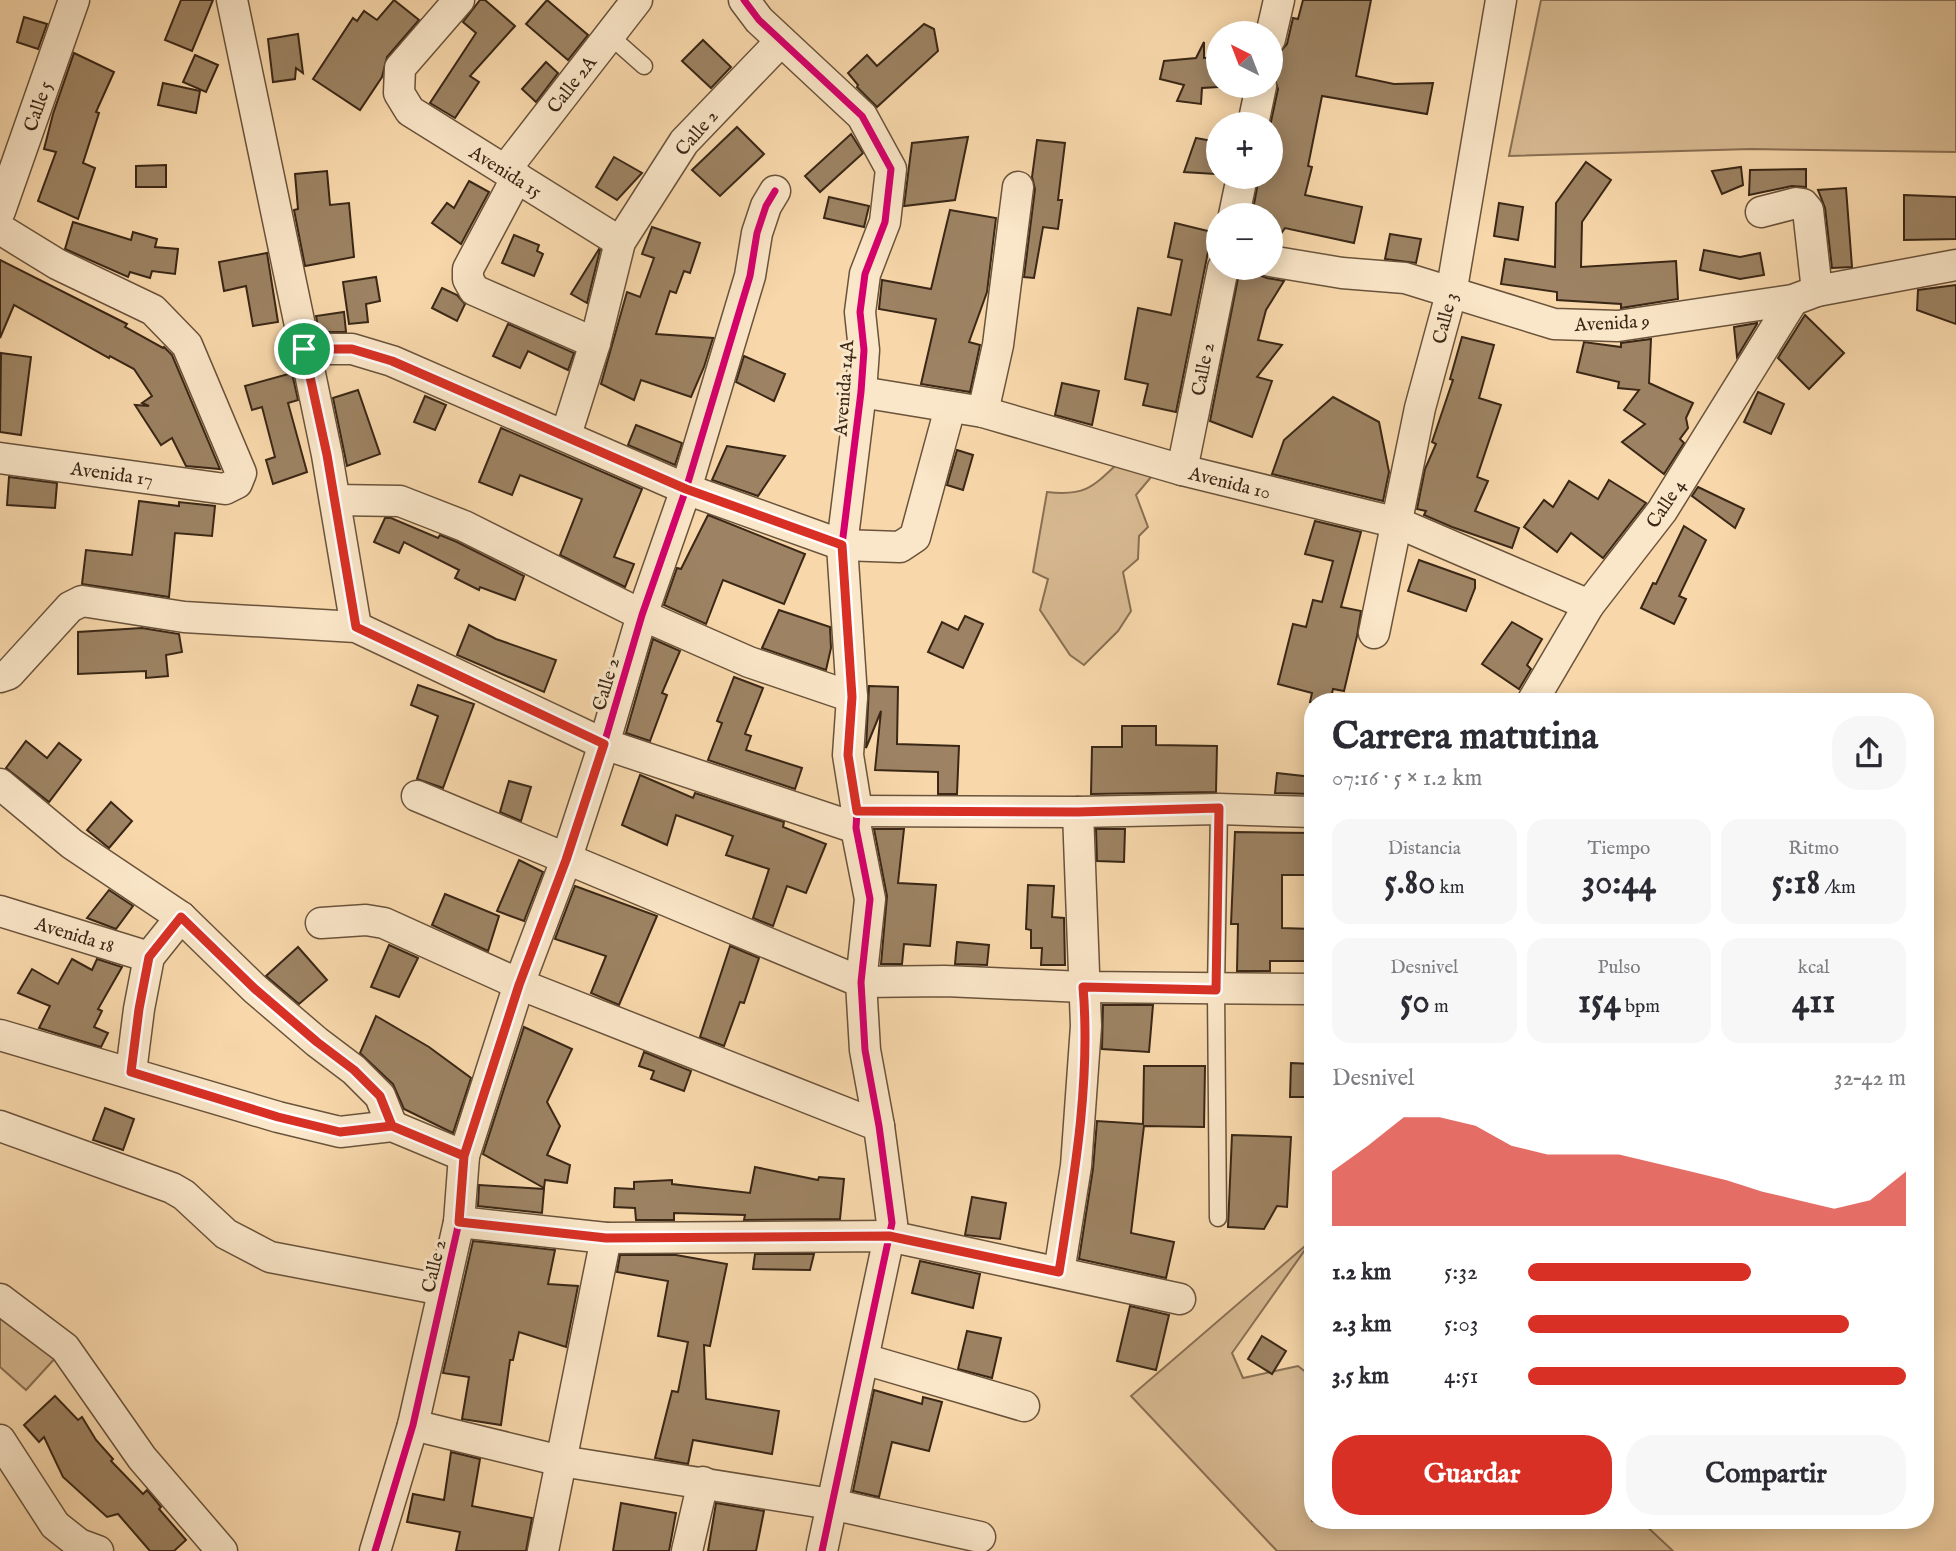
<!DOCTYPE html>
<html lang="es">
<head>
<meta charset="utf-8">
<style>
  body { margin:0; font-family:"IM FELL English",serif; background:#f7f7f7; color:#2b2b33; height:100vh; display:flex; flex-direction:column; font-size:26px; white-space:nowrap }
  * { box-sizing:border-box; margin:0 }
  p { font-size:23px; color:#7c7c81 }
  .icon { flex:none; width:38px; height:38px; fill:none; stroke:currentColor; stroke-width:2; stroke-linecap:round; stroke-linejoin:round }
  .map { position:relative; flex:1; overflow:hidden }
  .details { position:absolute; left:1304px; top:693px; width:630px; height:836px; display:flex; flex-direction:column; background:#fff; border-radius:28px; box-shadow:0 4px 18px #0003 }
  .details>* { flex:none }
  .needle { width:46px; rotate:318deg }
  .fabs { position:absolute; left:1206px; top:21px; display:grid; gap:14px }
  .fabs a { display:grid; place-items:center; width:77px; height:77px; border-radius:50%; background:#fff; box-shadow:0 4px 18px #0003; font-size:35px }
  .pin { position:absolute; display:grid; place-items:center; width:60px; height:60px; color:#fff; margin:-30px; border:4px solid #fff; border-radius:50%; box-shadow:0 2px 7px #0007 }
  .round { display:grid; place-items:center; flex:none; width:74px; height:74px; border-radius:28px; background:#f7f7f7 }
  .headline { display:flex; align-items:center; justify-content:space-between; height:119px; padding:0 28px }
  h1 { font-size:38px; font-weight:700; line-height:52px }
  .metrics { display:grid; grid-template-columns:repeat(3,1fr); gap:10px; height:119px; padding:7px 28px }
  .metrics div { display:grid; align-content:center; border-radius:18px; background:#f7f7f7; text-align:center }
  .metrics b { font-size:35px; font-weight:700 }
  .metrics small { font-size:19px; font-weight:400 }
  .metrics p { font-size:19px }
  .chart { height:196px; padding:14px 28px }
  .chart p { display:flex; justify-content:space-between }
  .chart svg { width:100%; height:126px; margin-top:7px; fill:#d93025; opacity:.7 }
  .primary-button { display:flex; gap:14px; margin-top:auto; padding:14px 28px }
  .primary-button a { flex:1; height:80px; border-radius:28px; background:#d93025; color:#fff; font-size:28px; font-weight:700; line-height:80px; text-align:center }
  .primary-button a+a { background:#f7f7f7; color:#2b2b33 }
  ul { padding:0 28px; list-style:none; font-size:23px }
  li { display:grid; grid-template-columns:112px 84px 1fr; align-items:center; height:52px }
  li i { height:18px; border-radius:9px; background:#d93025 }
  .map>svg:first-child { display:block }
</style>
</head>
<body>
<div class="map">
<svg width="1956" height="1551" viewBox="0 0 1956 1551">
  <rect width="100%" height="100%" fill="#f8d8ab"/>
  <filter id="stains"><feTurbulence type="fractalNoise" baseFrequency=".00286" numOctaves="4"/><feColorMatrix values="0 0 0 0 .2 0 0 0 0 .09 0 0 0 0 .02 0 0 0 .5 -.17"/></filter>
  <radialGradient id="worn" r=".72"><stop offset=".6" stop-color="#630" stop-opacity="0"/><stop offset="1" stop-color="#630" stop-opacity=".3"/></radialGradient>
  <g fill="#d8ba92" stroke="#897054" stroke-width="2">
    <polygon points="1541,0 1956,0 1956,152 1751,149 1509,156"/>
    <path d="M1117 464 1152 476 1136 495 1148 527 1139 536 1138 559 1123 572 1131 611 1118 631 1084 665 1070 655 1040 610 1048 579 1033 572 1047 492C1083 496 1091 489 1117 464Z"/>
    <polygon points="1312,1240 1232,1353 1243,1378 1298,1366 1312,1377 1312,1521 1641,1521 1673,1551 1277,1551 1131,1396"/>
    <polygon points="0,1305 58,1355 26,1390 0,1367"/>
  </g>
  <g fill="#9d8363" stroke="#3a2716" stroke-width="2">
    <polygon points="181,0 213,0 192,51 165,40"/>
    <polygon points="394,0 419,20 387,57 382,77 360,110 313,79 353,18 357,21 364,11 377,20"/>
    <polygon points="480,0 485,0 515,26 470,76 479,82 455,118 430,103 476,33 463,22"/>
    <polygon points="547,0 588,35 568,60 526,24"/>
    <polygon points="1303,0 1371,0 1356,76 1394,84 1433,83 1427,114 1322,96 1308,166 1312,167 1305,195 1362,207 1354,243 1285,228 1274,244 1270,244 1270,215 1252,215 1259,177 1270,177 1270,126 1278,89 1273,74 1277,55 1287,44 1293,18 1298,19"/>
    <polygon points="24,17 47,24 38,49 17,42"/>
    <polygon points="924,24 934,29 938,51 877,107 857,87 858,85 848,73 867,55 877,66"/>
    <polygon points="298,34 303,73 296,68 295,79 273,82 268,39"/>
    <polygon points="703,40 731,67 711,88 682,61"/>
    <polygon points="1204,42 1204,58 1218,57 1218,87 1202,88 1201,104 1177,101 1184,85 1160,79 1164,61 1196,58"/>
    <polygon points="74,53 114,72 96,112 99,113 83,163 95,168 78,219 38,201 56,152 44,149 53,114"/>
    <polygon points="195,55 218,65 206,92 183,82"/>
    <polygon points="546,62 558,73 536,102 522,89"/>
    <polygon points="163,83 200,91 196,113 158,105"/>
    <polygon points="737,127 764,154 720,196 692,170"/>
    <polygon points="851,134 863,153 820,192 805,176"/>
    <polygon points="968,137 955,200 904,206 912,143"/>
    <polygon points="1196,138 1218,142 1215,174 1184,172"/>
    <polygon points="1037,140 1065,143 1058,200 1062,200 1058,229 1043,227 1034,278 1024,277 1035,189 1032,177"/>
    <polygon points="614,157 642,173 617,200 596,187"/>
    <polygon points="1586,162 1611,180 1582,222 1581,267 1676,261 1678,299 1621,308 1621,304 1557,300 1557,292 1501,284 1505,259 1555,267 1556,203"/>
    <polygon points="166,165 166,187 136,187 136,166"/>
    <polygon points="1741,167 1743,185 1722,194 1712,171"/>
    <polygon points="1806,169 1806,187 1792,186 1749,195 1750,170"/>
    <polygon points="327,171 330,205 349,203 354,257 305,266 294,210 298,209 295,174"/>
    <polygon points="469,181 489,192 461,244 432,223 447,203 454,208"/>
    <polygon points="1846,188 1852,267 1832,268 1825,208 1818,190"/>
    <polygon points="1904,195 1956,197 1956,239 1904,240"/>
    <polygon points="829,197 869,206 864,227 824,218"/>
    <polygon points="1499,203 1523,207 1518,240 1494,236"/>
    <polygon points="950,210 996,218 987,292 969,342 980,345 970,392 921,384 936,319 879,309 882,280 931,289"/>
    <polygon points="73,222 131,240 133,232 157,239 155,247 178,249 175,274 152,271 150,278 130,272 128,277 65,249"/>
    <polygon points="1175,223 1212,232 1176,412 1143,405 1148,384 1125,379 1138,308 1171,315 1182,260 1168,257"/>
    <polygon points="652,227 700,243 690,273 684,271 676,293 670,291 656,334 713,338 704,367 691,397 641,380 634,400 601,384 627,292 640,297 654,258 642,254"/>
    <polygon points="1390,234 1421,239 1416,263 1385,259"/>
    <polygon points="514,235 539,245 537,251 543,254 534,276 502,263"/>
    <polygon points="599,249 600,250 587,303 571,294"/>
    <polygon points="1704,250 1740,257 1760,253 1764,275 1740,279 1700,270"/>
    <polygon points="267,253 278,322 253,326 246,286 224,291 219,262"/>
    <polygon points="0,260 127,324 125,327 163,348 164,347 172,355 220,469 186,466 172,438 161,445 135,405 149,406 142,403 152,396 134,369 110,356 109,358 14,305 0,338"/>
    <polygon points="1240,268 1267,278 1284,281 1266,310 1258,340 1282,345 1257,377 1272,381 1252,437 1210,421"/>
    <polygon points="376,277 380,301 366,304 368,322 349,324 343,282"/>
    <polygon points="1956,285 1956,324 1917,310 1918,290"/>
    <polygon points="442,288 457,295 465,304 457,321 432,308"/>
    <polygon points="344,312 346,332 319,332 316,316"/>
    <polygon points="1805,315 1844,353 1809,389 1778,358"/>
    <polygon points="1757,323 1757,324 1737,357 1734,327"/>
    <polygon points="508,324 574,353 568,370 528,351 520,368 493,356"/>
    <polygon points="1462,337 1494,345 1479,398 1501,405 1477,477 1488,481 1475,511 1519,528 1512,548 1452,527 1424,515 1426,511 1417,509 1425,469 1436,444 1432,442 1453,380 1450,379"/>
    <polygon points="1651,339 1649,383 1693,403 1686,418 1688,428 1680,439 1684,443 1664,474 1622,442 1645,424 1624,410 1639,390 1618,388 1619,382 1577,372 1584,342 1621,347 1621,343"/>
    <polygon points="1,353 31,357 21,435 0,432"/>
    <polygon points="744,356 785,374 774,401 736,382"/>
    <polygon points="292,373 298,400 288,403 307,472 273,484 266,460 275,457 262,407 252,410 245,386"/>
    <polygon points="1062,383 1099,391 1092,425 1055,415"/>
    <polygon points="358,390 380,454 347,466 333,398"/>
    <polygon points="1758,392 1784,404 1771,434 1744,422"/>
    <polygon points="425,396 446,405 435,430 414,422"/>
    <polygon points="1333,397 1379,422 1389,472 1383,501 1272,474 1284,440"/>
    <polygon points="636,425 682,443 675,465 628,445"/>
    <polygon points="501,428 642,489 614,557 634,564 625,587 560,555 582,499 520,475 512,495 479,482"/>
    <polygon points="727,446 785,456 758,496 712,480"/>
    <polygon points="957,450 973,455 963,490 947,485"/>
    <polygon points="9,477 57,483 55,508 7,505"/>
    <polygon points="1609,480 1646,503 1603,558 1571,533 1557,552 1524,527 1544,500 1553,507 1569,481 1598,499"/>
    <polygon points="1698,487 1744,509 1735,528 1692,496"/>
    <polygon points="139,501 179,506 179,502 215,506 212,536 175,533 169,597 82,584 86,550 132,555"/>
    <polygon points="708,515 805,554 784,604 723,580 706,624 664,605 677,568 681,569"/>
    <polygon points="385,518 391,518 438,538 440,535 457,542 524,576 515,600 480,587 479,590 455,578 459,570 404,542 399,553 374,542"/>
    <polygon points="1315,521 1361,532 1341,607 1361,611 1357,636 1344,691 1333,689 1330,702 1310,702 1312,693 1278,684 1293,624 1306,627 1313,600 1322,602 1333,561 1305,554"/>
    <polygon points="1684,526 1706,540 1679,596 1686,599 1674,624 1641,608 1653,583 1656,584"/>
    <polygon points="1419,560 1475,580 1475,588 1466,611 1408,591"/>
    <polygon points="779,610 830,627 831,648 826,670 762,648"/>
    <polygon points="965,616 983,624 963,668 928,652 942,622 958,630"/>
    <polygon points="1512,622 1542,639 1527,665 1531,669 1519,689 1482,664"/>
    <polygon points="469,625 496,639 556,660 544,692 457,655"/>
    <polygon points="142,628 179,634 182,652 166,655 168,676 146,678 146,671 78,674 78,632"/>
    <polygon points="653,639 680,651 662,693 667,695 650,741 626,733"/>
    <polygon points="734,677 763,688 745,734 751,736 746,750 802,768 795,789 708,760 722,723 717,721"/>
    <polygon points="418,685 474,704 443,788 417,779 438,716 411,705"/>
    <polygon points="869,686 898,687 897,744 959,746 957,794 938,794 938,772 875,770 881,711 866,748"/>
    <polygon points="1122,726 1156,726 1156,745 1217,746 1216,792 1091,794 1092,747 1122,747"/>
    <polygon points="26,741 47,758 59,743 81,760 49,802 6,768"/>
    <polygon points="1277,773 1312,777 1312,794 1275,793"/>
    <polygon points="640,775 693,798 695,793 784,822 783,827 826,844 806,893 787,886 773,926 753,918 769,869 726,855 733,836 676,815 667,845 622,825"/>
    <polygon points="509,781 531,787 521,821 500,812"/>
    <polygon points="111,802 132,821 109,848 87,830"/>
    <polygon points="874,829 904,829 898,883 936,885 930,946 904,944 902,964 881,964 887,896"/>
    <polygon points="1096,829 1125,829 1124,862 1097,861"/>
    <polygon points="1235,832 1312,833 1312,875 1282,875 1282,928 1312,929 1312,961 1270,961 1270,971 1237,971 1238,924 1231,924"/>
    <polygon points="519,860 543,872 524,921 497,911"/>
    <polygon points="1028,885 1054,886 1052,917 1064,918 1065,965 1041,965 1042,948 1031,948 1031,930 1026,929"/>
    <polygon points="575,886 657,916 619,1005 591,993 606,956 555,939"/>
    <polygon points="109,890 133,906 116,929 87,918"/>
    <polygon points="445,894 499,916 488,951 432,925"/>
    <polygon points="957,942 989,945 987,965 955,964"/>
    <polygon points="389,945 418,958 399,997 371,987"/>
    <polygon points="730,946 759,958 744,1003 740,1002 724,1046 700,1037"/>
    <polygon points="298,947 327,980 299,1004 266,976"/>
    <polygon points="72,959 92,970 97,959 122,967 98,1009 102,1011 94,1027 108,1033 101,1047 39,1028 50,1006 18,993 32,969 58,984"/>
    <polygon points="1103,1005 1153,1005 1149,1052 1102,1049"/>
    <polygon points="376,1016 429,1047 471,1078 453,1133 404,1109 393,1084 360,1053"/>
    <polygon points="524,1027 572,1049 547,1102 560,1126 547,1155 570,1165 567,1183 545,1180 544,1188 483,1154"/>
    <polygon points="644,1052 691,1071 684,1091 651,1079 654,1071 639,1066"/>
    <polygon points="1291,1063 1312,1064 1312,1097 1290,1097"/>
    <polygon points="1144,1066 1205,1066 1204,1127 1144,1126 1131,1233 1174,1242 1166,1278 1079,1259 1093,1169 1097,1121 1143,1124"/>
    <polygon points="105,1108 134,1119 123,1150 93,1140"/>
    <polygon points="1232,1135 1291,1137 1287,1207 1277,1206 1264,1229 1228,1227"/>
    <polygon points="755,1167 818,1180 819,1177 844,1179 840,1219 744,1220 745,1215 674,1213 674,1220 636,1220 635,1208 614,1207 615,1188 634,1189 634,1182 672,1180 672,1184 750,1193"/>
    <polygon points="479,1185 544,1189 542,1213 478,1206"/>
    <polygon points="972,1197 1006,1203 1000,1239 965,1235"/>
    <polygon points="473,1241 555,1250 548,1284 578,1286 566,1347 519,1332 513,1360 510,1360 501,1425 462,1419 469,1377 443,1373"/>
    <polygon points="755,1254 814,1254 810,1270 753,1269"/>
    <polygon points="620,1255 676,1255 727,1264 710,1346 704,1345 706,1399 779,1411 772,1454 693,1440 688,1464 655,1458 672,1391 678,1392 688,1342 658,1336 668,1281 617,1272"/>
    <polygon points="920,1261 980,1274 973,1308 912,1293"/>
    <polygon points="1130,1306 1169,1315 1156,1370 1117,1361"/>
    <polygon points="967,1331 1001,1338 992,1378 958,1369"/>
    <polygon points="1262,1336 1286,1351 1272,1374 1248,1359"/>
    <polygon points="874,1390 922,1404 923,1397 942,1402 929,1451 892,1442 879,1497 853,1491"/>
    <polygon points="55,1396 78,1420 82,1417 96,1440 113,1459 111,1461 143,1494 147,1490 161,1507 159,1509 186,1540 174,1551 150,1551 118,1514 107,1517 63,1477 44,1437 39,1442 24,1425"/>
    <polygon points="451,1452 480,1459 472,1506 532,1518 526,1551 456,1551 460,1532 407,1522 413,1494 444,1500"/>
    <polygon points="621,1503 676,1513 669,1551 613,1551"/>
    <polygon points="716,1503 764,1511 756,1551 708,1551"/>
  </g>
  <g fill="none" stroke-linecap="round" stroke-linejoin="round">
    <g stroke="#6a533b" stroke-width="19">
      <g id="lane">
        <polyline points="609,35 644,66"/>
        <polyline points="1218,1218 1216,990 1219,809"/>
      </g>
    </g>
    <g stroke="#6a533b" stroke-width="33">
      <g id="street">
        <polyline points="232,0 327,455 356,627"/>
        <polyline points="459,0 400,68 399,93 410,111 620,242"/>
        <polyline points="744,0 759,20 862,116 891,169 885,222 865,274 860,312 864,350 861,392 842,545 852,697 848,755 857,811 856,828 870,899 861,982 865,1050 879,1126 892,1223 822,1551"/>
        <polyline points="1270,39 1279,0"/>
        <polyline points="1253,124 1261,86"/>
        <polyline points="505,170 637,0"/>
        <polyline points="517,177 468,269 468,279 474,290 595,343"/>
        <polyline points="0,211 74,0"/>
        <polyline points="1761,212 1796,203 1803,204 1808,210 1817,291"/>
        <polyline points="1234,215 1242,177"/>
        <polyline points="0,229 57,264 153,310 187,345 241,473 237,483 225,489 0,458"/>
        <polyline points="1270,261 1342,273 1405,278 1554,324 1618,326 1793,300 1817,291 1956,265"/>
        <polyline points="304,349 352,349 392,361 686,489 842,545 900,547 915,537 950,408"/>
        <polyline points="861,392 983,412 1182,470 1398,523 1589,605"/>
        <polyline points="983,412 998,345 1018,187"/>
        <polyline points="566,435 595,343 620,242 684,142 781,41"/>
        <polyline points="1182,470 1223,268"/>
        <polyline points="335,500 400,501 464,526 642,615 749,662 852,697"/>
        <polyline points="1374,633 1420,408 1451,294 1501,0"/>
        <polyline points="0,677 9,674 70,607 82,601 184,617 356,627 604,744 856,828"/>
        <polyline points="1532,702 1589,605 1662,511 1793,300"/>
        <polyline points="0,784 72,844 181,917 255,989 317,1042 354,1070 380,1096 392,1126"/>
        <polyline points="417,796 861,982 945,981 1083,987 1312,989"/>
        <polyline points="857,811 1078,812 1219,809 1312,812"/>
        <polyline points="0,911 149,957"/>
        <polyline points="321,923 366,920 384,923 519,984 879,1126"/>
        <polyline points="0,1035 278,1117 340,1132 392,1126 464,1156"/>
        <polyline points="131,1072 139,1009 149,957 181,917"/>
        <polyline points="0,1126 172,1188 184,1195 226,1234 270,1257 443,1290"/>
        <polyline points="459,1222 606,1238 889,1236 1180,1299"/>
        <polyline points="1059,1272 1076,1166 1086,1026 1078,812"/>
        <polyline points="0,1299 65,1348 142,1458 222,1551"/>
        <polyline points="864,1359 1024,1406"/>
        <polyline points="413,1425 561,1461 831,1504 980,1537"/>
        <polyline points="0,1440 55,1525 79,1544 98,1551"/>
        <polyline points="375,1551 413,1425 459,1222 464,1156 519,984 566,860 604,744 642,615 686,489 750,276 757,233 766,206 775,191"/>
        <polyline points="543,1551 606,1238"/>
        <polyline points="687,1551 703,1482"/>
      </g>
    </g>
    <use href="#lane" stroke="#fae6c8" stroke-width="16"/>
    <use href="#street" stroke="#fae6c8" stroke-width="30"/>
    <g stroke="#fae6c8" stroke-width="11">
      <g id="cycleway">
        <polyline points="744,0 759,20 862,116 891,169 885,222 865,274 860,312 864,350 861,392 842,545 852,697 848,755 857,811 856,828 870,899 861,982 865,1050 879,1126 892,1223 822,1551"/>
        <polyline points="375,1551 413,1425 459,1222 464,1156 519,984 566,860 604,744 642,615 686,489 750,276 757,233 766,206 775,191"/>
      </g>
    </g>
    <use href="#cycleway" stroke="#d6006c" stroke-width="7"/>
  </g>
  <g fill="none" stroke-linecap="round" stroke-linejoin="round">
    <g stroke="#fff" stroke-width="14">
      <path id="route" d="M304 349 327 455 356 627 604 744 566 860 519 985 464 1156 392 1126 340 1132 278 1117 131 1072 139 1009 149 957 181 917 255 989 317 1042 354 1070 380 1096 392 1126 464 1156 459 1222 606 1238 889 1236 1059 1272C1074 1178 1091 1082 1083 987L1216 990 1219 808 1078 812 857 811 848 755 852 697 842 545 686 489 392 361 352 349H304"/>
    </g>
    <use href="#route" stroke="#d93025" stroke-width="9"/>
  </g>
  <g text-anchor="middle" stroke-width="6" stroke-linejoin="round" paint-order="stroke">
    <g font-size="19" fill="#3a2716" stroke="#fae6c8">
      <text transform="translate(571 84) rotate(-52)" y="7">Calle 2A</text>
      <text transform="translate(37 106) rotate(-71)" y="7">Calle 5</text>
      <text transform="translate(696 132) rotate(-49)" y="7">Calle 2</text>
      <text transform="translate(506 171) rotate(32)" y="7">Avenida 15</text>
      <text transform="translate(1444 318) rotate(-76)" y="7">Calle 3</text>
      <text transform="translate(1612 322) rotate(-3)" y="7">Avenida 9</text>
      <text transform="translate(1202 369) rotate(-79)" y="7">Calle 2</text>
      <text transform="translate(843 388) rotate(-86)" y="7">Avenida 14A</text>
      <text transform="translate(112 473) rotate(8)" y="7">Avenida 17</text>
      <text transform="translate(1230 482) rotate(14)" y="7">Avenida 10</text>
      <text transform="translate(1665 503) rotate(-56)" y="7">Calle 4</text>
      <text transform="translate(605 684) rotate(-74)" y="7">Calle 2</text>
      <text transform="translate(75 934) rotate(17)" y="7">Avenida 18</text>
      <text transform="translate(433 1266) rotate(-77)" y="7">Calle 2</text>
    </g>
  </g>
  <rect width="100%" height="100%" filter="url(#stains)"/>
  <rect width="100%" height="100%" fill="url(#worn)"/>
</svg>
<div class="fabs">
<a><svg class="needle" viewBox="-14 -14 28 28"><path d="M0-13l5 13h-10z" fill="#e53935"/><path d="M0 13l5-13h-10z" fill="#7c7c81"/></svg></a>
<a>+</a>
<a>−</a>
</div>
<div class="pin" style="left:304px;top:349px;background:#1e9e55"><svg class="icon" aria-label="arrive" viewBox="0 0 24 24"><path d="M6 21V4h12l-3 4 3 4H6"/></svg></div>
<section class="details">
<div class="headline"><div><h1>Carrera matutina</h1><p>07:16 · 5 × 1.2 km</p></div><a class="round"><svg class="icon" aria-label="share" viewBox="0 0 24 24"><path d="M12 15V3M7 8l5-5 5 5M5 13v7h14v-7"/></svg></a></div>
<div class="metrics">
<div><p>Distancia</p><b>5.80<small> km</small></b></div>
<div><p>Tiempo</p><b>30:44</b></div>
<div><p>Ritmo</p><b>5:18<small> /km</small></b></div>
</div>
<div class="metrics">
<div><p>Desnivel</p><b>50<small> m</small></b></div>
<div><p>Pulso</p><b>154<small> bpm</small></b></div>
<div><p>kcal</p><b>411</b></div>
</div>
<div class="chart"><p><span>Desnivel</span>32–42 m</p>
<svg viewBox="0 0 160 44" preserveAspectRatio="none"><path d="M0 44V25L10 16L20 6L30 6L40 9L50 16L60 19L70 19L80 19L90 22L100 25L110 28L120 32L130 35L140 38L150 35L160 25V44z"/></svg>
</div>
<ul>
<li><b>1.2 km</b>5:32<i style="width:59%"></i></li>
<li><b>2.3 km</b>5:03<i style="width:85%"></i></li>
<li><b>3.5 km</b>4:51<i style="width:100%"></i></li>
</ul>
<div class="primary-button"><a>Guardar</a><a>Compartir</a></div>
</section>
</div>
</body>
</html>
